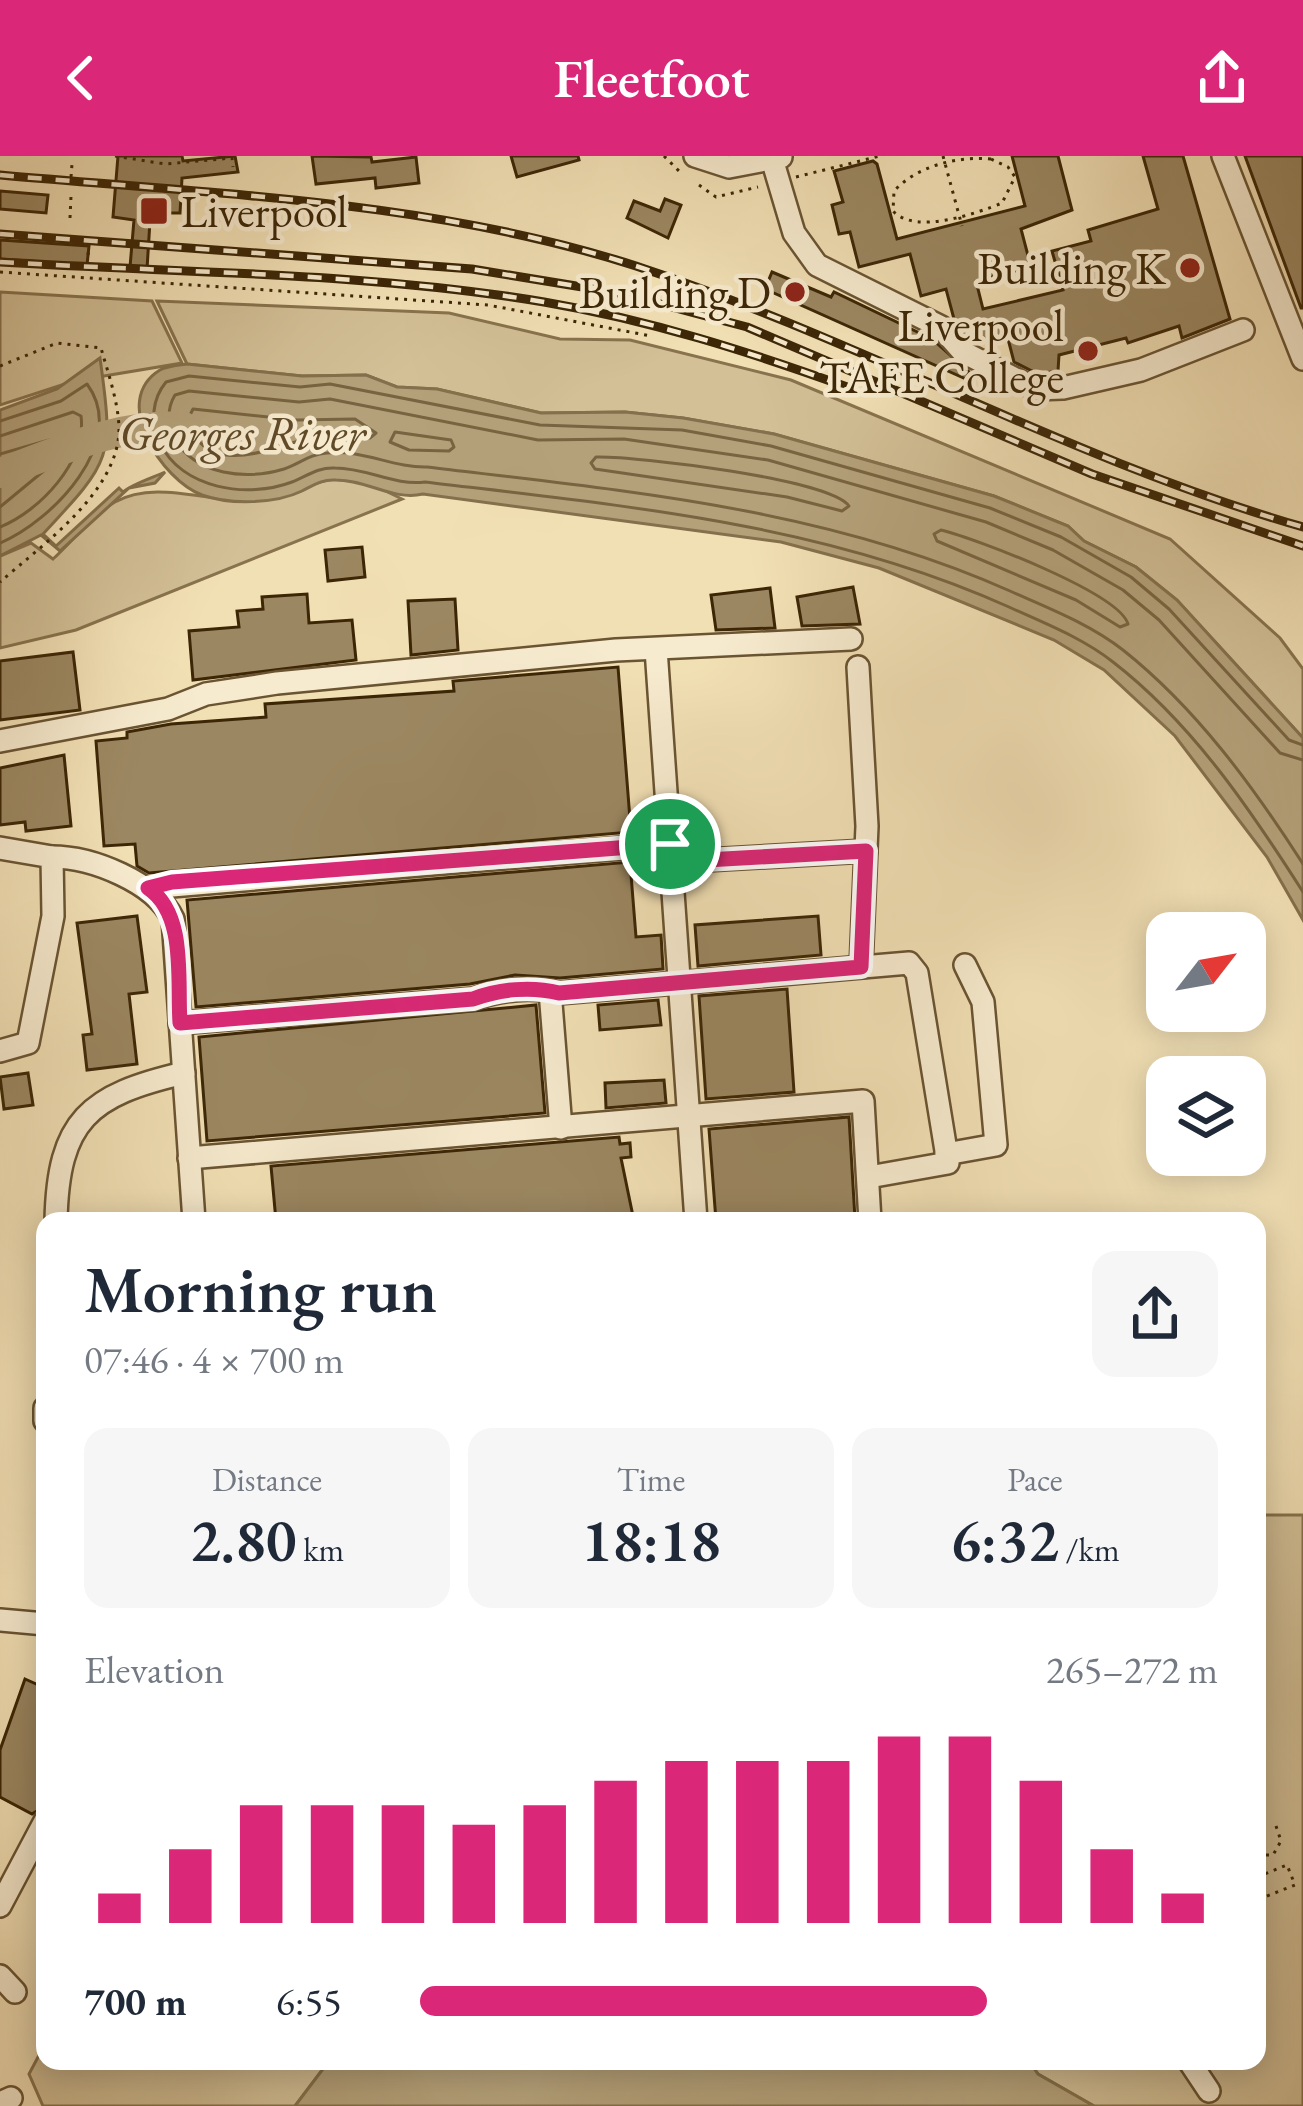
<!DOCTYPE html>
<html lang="en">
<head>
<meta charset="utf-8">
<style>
  body { margin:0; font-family:"EB Garamond",serif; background:#f6f6f7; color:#1f2937; height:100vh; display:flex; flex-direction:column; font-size:45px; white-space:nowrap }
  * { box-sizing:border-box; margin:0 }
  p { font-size:39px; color:#747a83 }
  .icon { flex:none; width:66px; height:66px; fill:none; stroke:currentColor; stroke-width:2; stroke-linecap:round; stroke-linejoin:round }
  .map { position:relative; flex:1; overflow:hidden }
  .details { position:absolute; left:36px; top:1056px; width:1230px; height:858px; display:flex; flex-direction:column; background:#fff; border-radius:24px; box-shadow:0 6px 30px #0003 }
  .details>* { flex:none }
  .needle { width:78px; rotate:59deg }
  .controls { position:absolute; left:1146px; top:756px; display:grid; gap:24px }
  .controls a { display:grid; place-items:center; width:120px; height:120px; border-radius:24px; background:#fff; box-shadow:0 6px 30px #0003; font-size:60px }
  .pin { position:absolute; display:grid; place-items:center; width:102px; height:102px; color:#fff; margin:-51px; border:6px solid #fff; border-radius:50%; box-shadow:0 3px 12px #0007 }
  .round { display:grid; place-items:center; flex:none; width:126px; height:126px; border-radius:24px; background:#f6f6f7 }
  .headline { display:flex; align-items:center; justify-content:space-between; height:204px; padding:0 48px }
  h1 { font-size:66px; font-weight:600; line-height:90px }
  .metrics { display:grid; grid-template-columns:repeat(3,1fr); gap:18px; height:204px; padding:12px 48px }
  .metrics div { display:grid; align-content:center; border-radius:24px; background:#f6f6f7; text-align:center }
  .metrics b { font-size:60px; font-weight:600 }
  .metrics small { font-size:33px; font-weight:400 }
  .metrics p { font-size:33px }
  .chart { height:336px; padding:24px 48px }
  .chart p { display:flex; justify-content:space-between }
  .chart svg { width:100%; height:216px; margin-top:12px; stroke:#db2777; stroke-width:6 }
  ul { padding:0 48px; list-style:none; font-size:39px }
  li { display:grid; grid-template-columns:192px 144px 1fr; align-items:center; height:90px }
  li i { height:30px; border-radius:15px; background:#db2777 }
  header { display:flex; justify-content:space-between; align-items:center; height:156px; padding:0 48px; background:#db2777; color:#fff; font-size:54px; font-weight:600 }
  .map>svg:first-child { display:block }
</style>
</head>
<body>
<header><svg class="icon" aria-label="back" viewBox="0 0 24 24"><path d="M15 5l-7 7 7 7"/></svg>Fleetfoot<svg class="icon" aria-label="share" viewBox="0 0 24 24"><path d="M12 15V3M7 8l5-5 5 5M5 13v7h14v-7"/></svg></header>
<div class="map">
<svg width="1303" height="1950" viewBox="0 0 1303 1950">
  <rect width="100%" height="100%" fill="#f2e0b5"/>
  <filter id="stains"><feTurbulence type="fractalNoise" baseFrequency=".00167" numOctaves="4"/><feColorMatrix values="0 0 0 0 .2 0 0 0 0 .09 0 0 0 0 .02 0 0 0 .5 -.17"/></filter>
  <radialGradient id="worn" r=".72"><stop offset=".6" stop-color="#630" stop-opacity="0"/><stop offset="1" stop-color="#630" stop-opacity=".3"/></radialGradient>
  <g fill="#d3c097" stroke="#88734e" stroke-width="3">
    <polygon points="0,136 152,145 182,207 74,225 0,249"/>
    <polygon points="157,145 449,157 560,183 630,184 791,224 1170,383 1280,482 1303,513 1303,582 1177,444 1136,411 1084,385 1068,370 994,340 774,278 683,262 625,256 541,257 437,233 397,231 366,219 302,220 187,208"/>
    <path d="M331 323 367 326 402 343 76 474 0 492V400L31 387 53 403C72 386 92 359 115 346 156 323 209 347 251 344 281 343 303 330 331 323Z"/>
    <polygon points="1257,1359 1303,1359 1303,1950 1094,1950 1038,1918 1029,1905 1157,1905 1171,1910 1257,1905"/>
    <polygon points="45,1888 45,1905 329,1905 295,1950 43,1950 29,1918"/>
  </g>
  <g fill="#b4a17a" stroke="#84704c" stroke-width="3">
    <path d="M100 202C114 302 112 304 43 378L56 390 119 332 123 336C132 328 157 320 165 316L155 327 129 332 60 395 41 379 0 400V254L57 233Z"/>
    <path d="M187 208 302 220 366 219 397 231 437 233 541 257 625 256 683 262 774 278 994 340 1068 370 1084 385 1136 411 1177 444 1303 582V764L1267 701 1175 580 1104 514 1054 484 879 412 781 386 423 338C393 345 368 324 336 324 322 323 314 329 302 335 275 348 230 349 202 339 163 325 109 245 160 214 166 210 179 209 187 208Z"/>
    <polygon points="329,1905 1029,1905 1038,1918 1094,1950 295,1950"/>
  </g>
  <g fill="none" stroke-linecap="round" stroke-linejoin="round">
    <g stroke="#786440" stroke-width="3">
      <path d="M193 253 297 264 355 263 376 277 370 282C355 280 338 277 322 279 280 286 210 329 187 265Z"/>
      <path d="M0 265 61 245 87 228C130 286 51 366 0 387"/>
      <polygon points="395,276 451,284 454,291 449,295 409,294 390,286"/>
      <path d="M0 280 73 256 81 260C87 305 40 355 0 371"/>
      <polyline points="0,298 49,284 56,289 46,313 0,351"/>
      <path d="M596 301C636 300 830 323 849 350L842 355 787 341 595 313 591 307Z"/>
      <path d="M941 374C977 383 1119 437 1128 468L1120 471 1076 444 937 385 934 378Z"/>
      <path d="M1303 589 1289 584 1169 453 1131 421 1061 381 990 352 771 290 682 274 540 269 330 228 300 231 189 220 166 226C152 243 150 266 160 287 182 333 247 343 292 326 307 320 318 311 335 312 368 312 394 330 425 326 625 350 823 367 1009 451 1044 467 1083 482 1113 506 1192 567 1250 653 1303 736"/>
      <path d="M1303 604 1280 597 1159 464 1123 434 1053 394 986 366 768 304 624 283 538 284 330 243 299 246 189 235 175 239C167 252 167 268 175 283 196 320 247 324 284 313 299 308 310 298 327 297 363 293 393 312 427 311 626 335 825 352 1010 435 1048 452 1090 468 1123 494 1196 552 1253 630 1303 708"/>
    </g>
    <path stroke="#b4a17a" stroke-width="30" d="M0 317C62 294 118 267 184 271"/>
  </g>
  <g fill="#9b8761" stroke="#3c2606" stroke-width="3">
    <polygon points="118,0 182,0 183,5 235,0 238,16 182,22 180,57 161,57 160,66 150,65 147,113 130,111 134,64 113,61"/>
    <polygon points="312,0 371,1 372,6 416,1 419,27 376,32 375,22 316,28"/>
    <polygon points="511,0 578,0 579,4 517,21"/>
    <polygon points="1012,0 1058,0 1072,54 1021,73 1031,111 976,125 983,153 1063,134 1052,95 1091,85 1088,74 1158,53 1143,0 1183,0 1230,163 1182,182 1179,170 1128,187 1126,182 1059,199 1058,215 1038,218 1014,206 1007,179 972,184 954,163 946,133 921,140 910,98 859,111 850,76 839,78 832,49 843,46 834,15 873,5 877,8 897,83 1025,50"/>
    <polygon points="1245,0 1303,0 1303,152 1301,152"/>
    <polygon points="0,35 48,39 46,57 0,53"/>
    <polygon points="665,43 681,49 668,82 627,62 634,45 660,55"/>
    <polygon points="0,84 89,90 87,109 0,103"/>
    <polygon points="772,116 831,141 834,136 932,183 969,216 966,223 765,133"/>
    <polygon points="362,391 365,421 328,425 325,394"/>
    <polygon points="853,431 860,468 802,470 797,441"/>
    <polygon points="770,432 775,472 716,474 711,439"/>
    <polygon points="307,438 309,467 352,464 356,504 193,524 189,475 239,471 237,455 263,453 262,441"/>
    <polygon points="455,443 458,494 411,499 408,445"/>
    <polygon points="73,496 80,554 0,564 0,505"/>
    <polygon points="618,511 631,676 149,717 137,710 135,688 104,690 96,585 127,582 127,576 171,568 266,561 265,548 454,535 453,525"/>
    <polygon points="64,599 71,670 26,675 25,666 0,669 0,612"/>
    <polygon points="630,706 636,781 661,779 663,813 560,822 515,819 470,828 196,851 187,744"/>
    <polygon points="137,760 147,836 129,838 137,908 87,914 83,879 92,878 77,767"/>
    <polygon points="818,760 821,799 698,810 695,769"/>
    <polygon points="787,833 794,936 706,943 699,840"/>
    <polygon points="658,844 661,869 600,874 598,849"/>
    <polygon points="536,849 545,957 207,985 199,881"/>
    <polygon points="28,917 33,949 4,953 0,921"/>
    <polygon points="664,924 666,947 606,952 605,927"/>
    <polygon points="849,961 855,1063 716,1065 709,973"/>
    <polygon points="619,981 620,988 630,987 631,1001 621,1002 634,1065 276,1065 271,1010"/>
    <polygon points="25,1523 45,1532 45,1650 32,1658 0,1641 0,1594"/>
  </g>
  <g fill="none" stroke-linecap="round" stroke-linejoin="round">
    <g stroke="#6a5432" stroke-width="26">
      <g id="minor">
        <polyline points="695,0 729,11 781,1"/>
        <polyline points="1223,0 1303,203"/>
        <polyline points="772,3 794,77 817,109 941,171 963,196 1035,233 1063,232 1141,214 1243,174"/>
        <polyline points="656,493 696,1065"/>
        <polyline points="858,511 867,670 861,811"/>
        <polyline points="0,585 168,553 206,538 277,527 616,494 851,483"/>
        <polyline points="0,692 52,701 53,760 28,887 0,895"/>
        <path d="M52 701C92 701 155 726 173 763L194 1065"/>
        <polyline points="671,706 866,695"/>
        <polyline points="148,732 670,688"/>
        <polyline points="550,835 561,972"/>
        <path d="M180 867 473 843C500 834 531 830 559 837L909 807 917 817 948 1007 869 1021"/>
        <polyline points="946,998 996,989 983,846 965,809"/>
        <polyline points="189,1002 863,945 870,1065"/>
        <path d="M56 1065C58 964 89 939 184 917"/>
        <polyline points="45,1265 45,1252"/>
        <polyline points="0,1464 45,1468"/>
        <polyline points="0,1750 45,1665"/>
        <polyline points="0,1820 15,1836"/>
        <polyline points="1189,1905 1209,1935"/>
        <polyline points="0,1947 11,1942"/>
      </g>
    </g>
    <g stroke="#3c2606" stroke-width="3" stroke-dasharray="3 6" stroke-linecap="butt">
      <polyline points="115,0 165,8 232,2 233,11"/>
      <polyline points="664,0 680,16"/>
      <polyline points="943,0 962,70"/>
      <path d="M991 3 1008 11 1015 21 1002 47C975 58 915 79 893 55L894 35C917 10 957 0 991 3Z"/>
      <polyline points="71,21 72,8"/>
      <polyline points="796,21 880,0"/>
      <polyline points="699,29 716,41 758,31"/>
      <polyline points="70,62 71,40"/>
      <polyline points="88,99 89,90"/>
      <polyline points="0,116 488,149 651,180"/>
      <path d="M0 210 57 187 101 192C108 217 119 248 119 274 118 336 42 389 0 426"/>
      <polyline points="1257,1699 1273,1699 1281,1685 1275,1667"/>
      <polyline points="1257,1721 1287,1709 1295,1729 1257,1744"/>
    </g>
    <use href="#minor" stroke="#f7ebcf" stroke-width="21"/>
    <g stroke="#3c2606" stroke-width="9">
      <g id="rail">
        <path d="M0 19C212 38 432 44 636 110 864 185 1073 305 1303 371"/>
        <polyline points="0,78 472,113 619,137 747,171 1092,318 1303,390"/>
        <path d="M0 106C180 117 366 116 544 146 650 164 750 196 850 232"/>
      </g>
    </g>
    <use href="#rail" stroke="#f7ebcf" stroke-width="4.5" stroke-dasharray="14" stroke-linecap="butt"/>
  </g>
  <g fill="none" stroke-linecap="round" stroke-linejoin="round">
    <g stroke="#fff" stroke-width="24">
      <path id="route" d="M670 688 671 706 866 695 861 811 559 837C531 830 500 833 473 843L180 867C177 825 187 758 148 732L172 726Z"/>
    </g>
    <use href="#route" stroke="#db2777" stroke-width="15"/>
  </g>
  <g fill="#8f2418" stroke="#f7ebcf" stroke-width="4.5">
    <rect x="139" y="40" width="30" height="30" rx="6"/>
    <circle cx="1190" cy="112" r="12"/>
    <circle cx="795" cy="136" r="12"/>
    <circle cx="1088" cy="195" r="12"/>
  </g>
  <g text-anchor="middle" stroke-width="9" stroke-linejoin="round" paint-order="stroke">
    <g font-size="45" fill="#3c2606" stroke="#f7ebcf" text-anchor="end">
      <text x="181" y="71" text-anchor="start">Liverpool</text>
      <text x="1166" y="128">Building K</text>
      <text x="771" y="152">Building D</text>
      <text x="1064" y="185">Liverpool<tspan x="1064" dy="52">TAFE College</tspan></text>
    </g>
    <g font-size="48" font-style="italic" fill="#604b29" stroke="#f7ebcf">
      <text x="242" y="294">Georges River</text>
    </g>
  </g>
  <rect width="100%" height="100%" filter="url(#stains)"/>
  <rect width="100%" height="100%" fill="url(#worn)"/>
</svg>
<div class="controls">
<a><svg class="needle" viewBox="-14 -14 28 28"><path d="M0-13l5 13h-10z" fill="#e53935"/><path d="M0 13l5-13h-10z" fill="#747a83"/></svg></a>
<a><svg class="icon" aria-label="layers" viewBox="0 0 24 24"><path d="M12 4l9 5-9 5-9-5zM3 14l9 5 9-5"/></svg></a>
</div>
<div class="pin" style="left:670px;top:688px;background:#1e9e55"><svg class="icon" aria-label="arrive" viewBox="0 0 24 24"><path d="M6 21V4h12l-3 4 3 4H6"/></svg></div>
<section class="details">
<div class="headline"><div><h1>Morning run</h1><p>07:46 · 4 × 700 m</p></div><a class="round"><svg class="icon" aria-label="share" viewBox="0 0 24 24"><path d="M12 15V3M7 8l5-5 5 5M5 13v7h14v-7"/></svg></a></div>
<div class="metrics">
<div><p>Distance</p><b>2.80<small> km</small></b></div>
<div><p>Time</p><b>18:18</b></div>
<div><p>Pace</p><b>6:32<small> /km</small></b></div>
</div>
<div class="chart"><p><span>Elevation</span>265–272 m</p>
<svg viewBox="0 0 160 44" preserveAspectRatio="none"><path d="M5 44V38M15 44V29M25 44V20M35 44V20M45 44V20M55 44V24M65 44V20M75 44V15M85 44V11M95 44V11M105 44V11M115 44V6M125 44V6M135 44V15M145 44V29M155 44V38"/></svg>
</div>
<ul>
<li><b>700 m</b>6:55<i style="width:71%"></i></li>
</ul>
</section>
</div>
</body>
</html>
